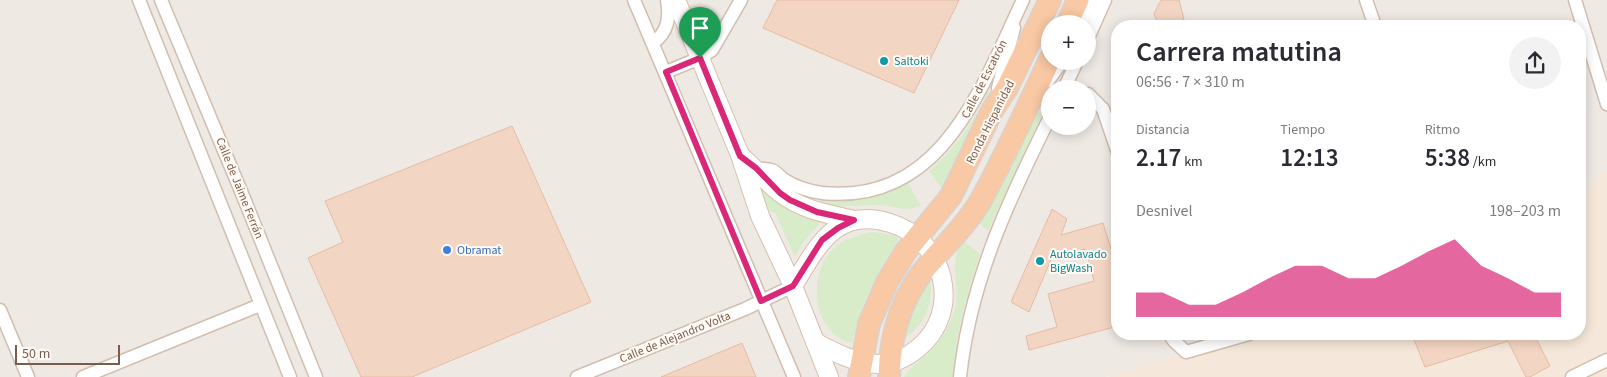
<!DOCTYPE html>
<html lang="es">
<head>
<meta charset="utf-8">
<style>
  body { margin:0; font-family:"Source Sans 3",sans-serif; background:#f2f2f3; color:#2b2b33; height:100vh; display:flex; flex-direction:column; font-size:19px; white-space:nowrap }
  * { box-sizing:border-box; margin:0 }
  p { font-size:16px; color:#7c7c81 }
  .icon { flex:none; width:28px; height:28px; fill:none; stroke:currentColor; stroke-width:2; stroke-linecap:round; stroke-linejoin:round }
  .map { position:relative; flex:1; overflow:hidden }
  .drawer { position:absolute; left:1111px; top:20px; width:475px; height:320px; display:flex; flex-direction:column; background:#fff; border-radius:20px; box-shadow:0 2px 12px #0003 }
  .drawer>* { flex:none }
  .buttons { position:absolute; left:1041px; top:15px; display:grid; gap:10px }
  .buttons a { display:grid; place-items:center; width:55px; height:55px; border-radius:50%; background:#fff; box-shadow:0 2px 12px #0003; font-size:25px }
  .scale { position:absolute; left:15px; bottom:12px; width:105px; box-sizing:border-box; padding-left:5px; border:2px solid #7a5c4d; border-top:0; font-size:14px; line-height:18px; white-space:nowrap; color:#7a5c4d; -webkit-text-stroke:4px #fffaf3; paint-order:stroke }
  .pin { position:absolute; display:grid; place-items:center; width:42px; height:42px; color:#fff; margin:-51px -21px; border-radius:50% 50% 50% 0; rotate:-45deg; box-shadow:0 0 5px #0007 }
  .pin .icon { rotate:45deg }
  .round { display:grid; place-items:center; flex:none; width:52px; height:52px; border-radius:26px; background:#f2f2f3 }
  .summary { display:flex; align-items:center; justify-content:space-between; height:85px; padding:0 25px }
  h1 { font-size:28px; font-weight:600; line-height:38px }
  .figures { display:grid; grid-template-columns:repeat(3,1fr); gap:8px; height:85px; padding:5px 25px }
  .figures div { display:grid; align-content:center }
  .figures b { font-size:25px; font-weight:600 }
  .figures small { font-size:14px; font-weight:400 }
  .figures p { font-size:14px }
  .chart { height:140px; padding:10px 25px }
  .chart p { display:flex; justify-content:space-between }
  .chart svg { width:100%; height:90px; margin-top:5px; fill:#db2777; opacity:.7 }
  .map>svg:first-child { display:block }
</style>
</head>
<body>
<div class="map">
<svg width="1607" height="377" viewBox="0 0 1607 377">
  <rect width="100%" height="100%" fill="#fdf6ec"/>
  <polygon fill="#f5e8da" points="1607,171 1607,377 1107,377 1244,334 1580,334 1580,188"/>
  <path fill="#efe9e4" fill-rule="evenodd" d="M0 0H1607V171L1580 188V26H1118V334H1244L1107 377H0ZM1050 24H1088V61H1050ZM1050 89H1088V126H1050Z"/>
  <g fill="#d8ecc9">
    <path d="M988 91 990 92 942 189 929 171C956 148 973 123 988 91Z"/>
    <polygon points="1040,111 1042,115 988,231 977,221 1026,126"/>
    <path d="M908 183 921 206C906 212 894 206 879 205 859 204 839 210 820 202L823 200C853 202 881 196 908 183Z"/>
    <polygon points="759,188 787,208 819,222 819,224 802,244 795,257 775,213 765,209"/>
    <path d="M873 232 894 235 898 238V241C876 272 861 305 852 342L850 343C811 330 807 274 834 248 845 238 858 235 873 232Z"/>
    <path d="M962 240 980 254C967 294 955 335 953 377H904C911 366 920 361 929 353 940 342 948 329 953 315 963 287 947 265 962 240Z"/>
    <path d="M930 278C934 300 926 324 906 337H904L915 305Z"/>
  </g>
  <g fill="#f3d5c3" stroke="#e6bba3">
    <polygon points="777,0 959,0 914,93 763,28"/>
    <polygon points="1161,0 1179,0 1184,19 1166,26 1159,26 1154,14"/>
    <polygon points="512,126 591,302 412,377 361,377 308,258 343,242 325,201"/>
    <polygon points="1052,209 1067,219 1061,235 1103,223 1118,271 1118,326 1029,350 1026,336 1057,327 1048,294 1094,281 1086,249 1052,257 1029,312 1011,302"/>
    <polygon points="1422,334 1534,334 1550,366 1530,377 1526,377 1508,341 1425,367 1413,337"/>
    <polygon points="742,343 756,377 661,377"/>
  </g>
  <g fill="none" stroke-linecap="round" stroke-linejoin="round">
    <g stroke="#d1beb0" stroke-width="15">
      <g id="minor">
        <polyline points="139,0 290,377"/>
        <polyline points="161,0 243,196 316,377"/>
        <polyline points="634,0 794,377"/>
        <polyline points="1366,0 1375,26"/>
        <polyline points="1575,0 1607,104"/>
        <polyline points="1081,24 1093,0"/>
        <polyline points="1088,38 1105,0"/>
        <path d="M653 43C668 32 670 18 667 0"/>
        <polyline points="666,72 700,58 712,50 741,0"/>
        <polyline points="1048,81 1062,61"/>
        <polyline points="998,88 1014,28"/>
        <polyline points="1064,89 1077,61"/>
        <polyline points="1088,94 1103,109 1118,153"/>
        <path d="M756 168C761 169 766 169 771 170 776 171 779 176 783 179 795 187 808 191 822 193 942 205 981 88 1023 0"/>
        <polyline points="0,310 28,377"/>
        <polyline points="1169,334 1174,341 1186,352 1249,334"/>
        <polyline points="83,377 260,305"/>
        <polyline points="577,377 745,309 793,286"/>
        <path d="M960 377C970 282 1008 201 1050 117"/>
        <polyline points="1572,377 1607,360"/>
      </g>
    </g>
    <g stroke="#d6c0b0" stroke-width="20">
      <g id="secondary">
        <polyline points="676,0 740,155 760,216 793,286 829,377"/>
        <path d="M740 155C754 167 765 181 779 192 801 210 828 214 855 220"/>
        <path d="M793 286C817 247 836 206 890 223 945 239 964 312 917 349 906 358 893 364 879 364 856 364 834 352 815 342"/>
      </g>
    </g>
    <g stroke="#dad1cd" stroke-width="24">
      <g id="trunk">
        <polyline points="1067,24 1078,0"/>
        <polyline points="859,377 869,324 887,282 906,251 951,196 992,111 1007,88 1050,0"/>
        <path d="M889 377C890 332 904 289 936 256 952 238 969 221 981 200 1006 154 1028 106 1050 59"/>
      </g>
    </g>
    <use href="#minor" stroke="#fff" stroke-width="12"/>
    <use href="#secondary" stroke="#fff" stroke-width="18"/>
    <use href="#trunk" stroke="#f9c8a4" stroke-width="21"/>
  </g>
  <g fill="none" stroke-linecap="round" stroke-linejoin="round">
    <g stroke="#fff" stroke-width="10">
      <polygon id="route" points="700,58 740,156 756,168 780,193 790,200 817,212 854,220 838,228 822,240 793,286 761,301 666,72"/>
    </g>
    <use href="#route" stroke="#db2777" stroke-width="6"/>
  </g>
  <g fill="#0f9aa8" stroke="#fffaf3" stroke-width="2">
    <circle cx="884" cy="61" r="5"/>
    <circle cx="1040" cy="261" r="5"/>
  </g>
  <circle fill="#3f7fe0" stroke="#fffaf3" stroke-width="2" cx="447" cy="250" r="5"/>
  <g text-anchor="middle" stroke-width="4" stroke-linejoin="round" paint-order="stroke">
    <g font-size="12" fill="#0d838f" stroke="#fffaf3" text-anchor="start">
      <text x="894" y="65">Saltoki</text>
      <text x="1050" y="258">Autolavado<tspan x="1050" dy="14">BigWash</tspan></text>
    </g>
    <g font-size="12" fill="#7a5c4d" stroke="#fffaf3">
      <text transform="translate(984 79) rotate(-63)" y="4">Calle de Escatrón</text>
      <text transform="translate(990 122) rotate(-63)" y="4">Ronda Hispanidad</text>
      <text transform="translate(240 188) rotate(68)" y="4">Calle de Jaime Ferrán</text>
      <text transform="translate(675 337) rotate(-22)" y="4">Calle de Alejandro Volta</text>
    </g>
    <g font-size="12" fill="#366cbe" stroke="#fffaf3" text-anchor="start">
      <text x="457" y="254">Obramat</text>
    </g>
  </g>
</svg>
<div class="buttons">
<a>+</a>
<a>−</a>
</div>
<div class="scale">50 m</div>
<div class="pin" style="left:700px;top:58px;background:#1e9e55"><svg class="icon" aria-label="arrive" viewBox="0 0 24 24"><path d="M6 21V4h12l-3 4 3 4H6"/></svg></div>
<section class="drawer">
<div class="summary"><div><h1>Carrera matutina</h1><p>06:56 · 7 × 310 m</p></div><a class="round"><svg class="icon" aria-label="share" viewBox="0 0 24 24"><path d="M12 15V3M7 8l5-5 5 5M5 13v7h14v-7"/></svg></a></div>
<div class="figures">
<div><p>Distancia</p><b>2.17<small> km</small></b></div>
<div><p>Tiempo</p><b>12:13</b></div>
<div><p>Ritmo</p><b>5:38<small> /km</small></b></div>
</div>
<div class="chart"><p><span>Desnivel</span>198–203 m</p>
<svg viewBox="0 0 160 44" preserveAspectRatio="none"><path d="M0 44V32L10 32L20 38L30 38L40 32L50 25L60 19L70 19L80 25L90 25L100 19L110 12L120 6L130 19L140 25L150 32L160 32V44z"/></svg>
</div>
</section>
</div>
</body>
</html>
